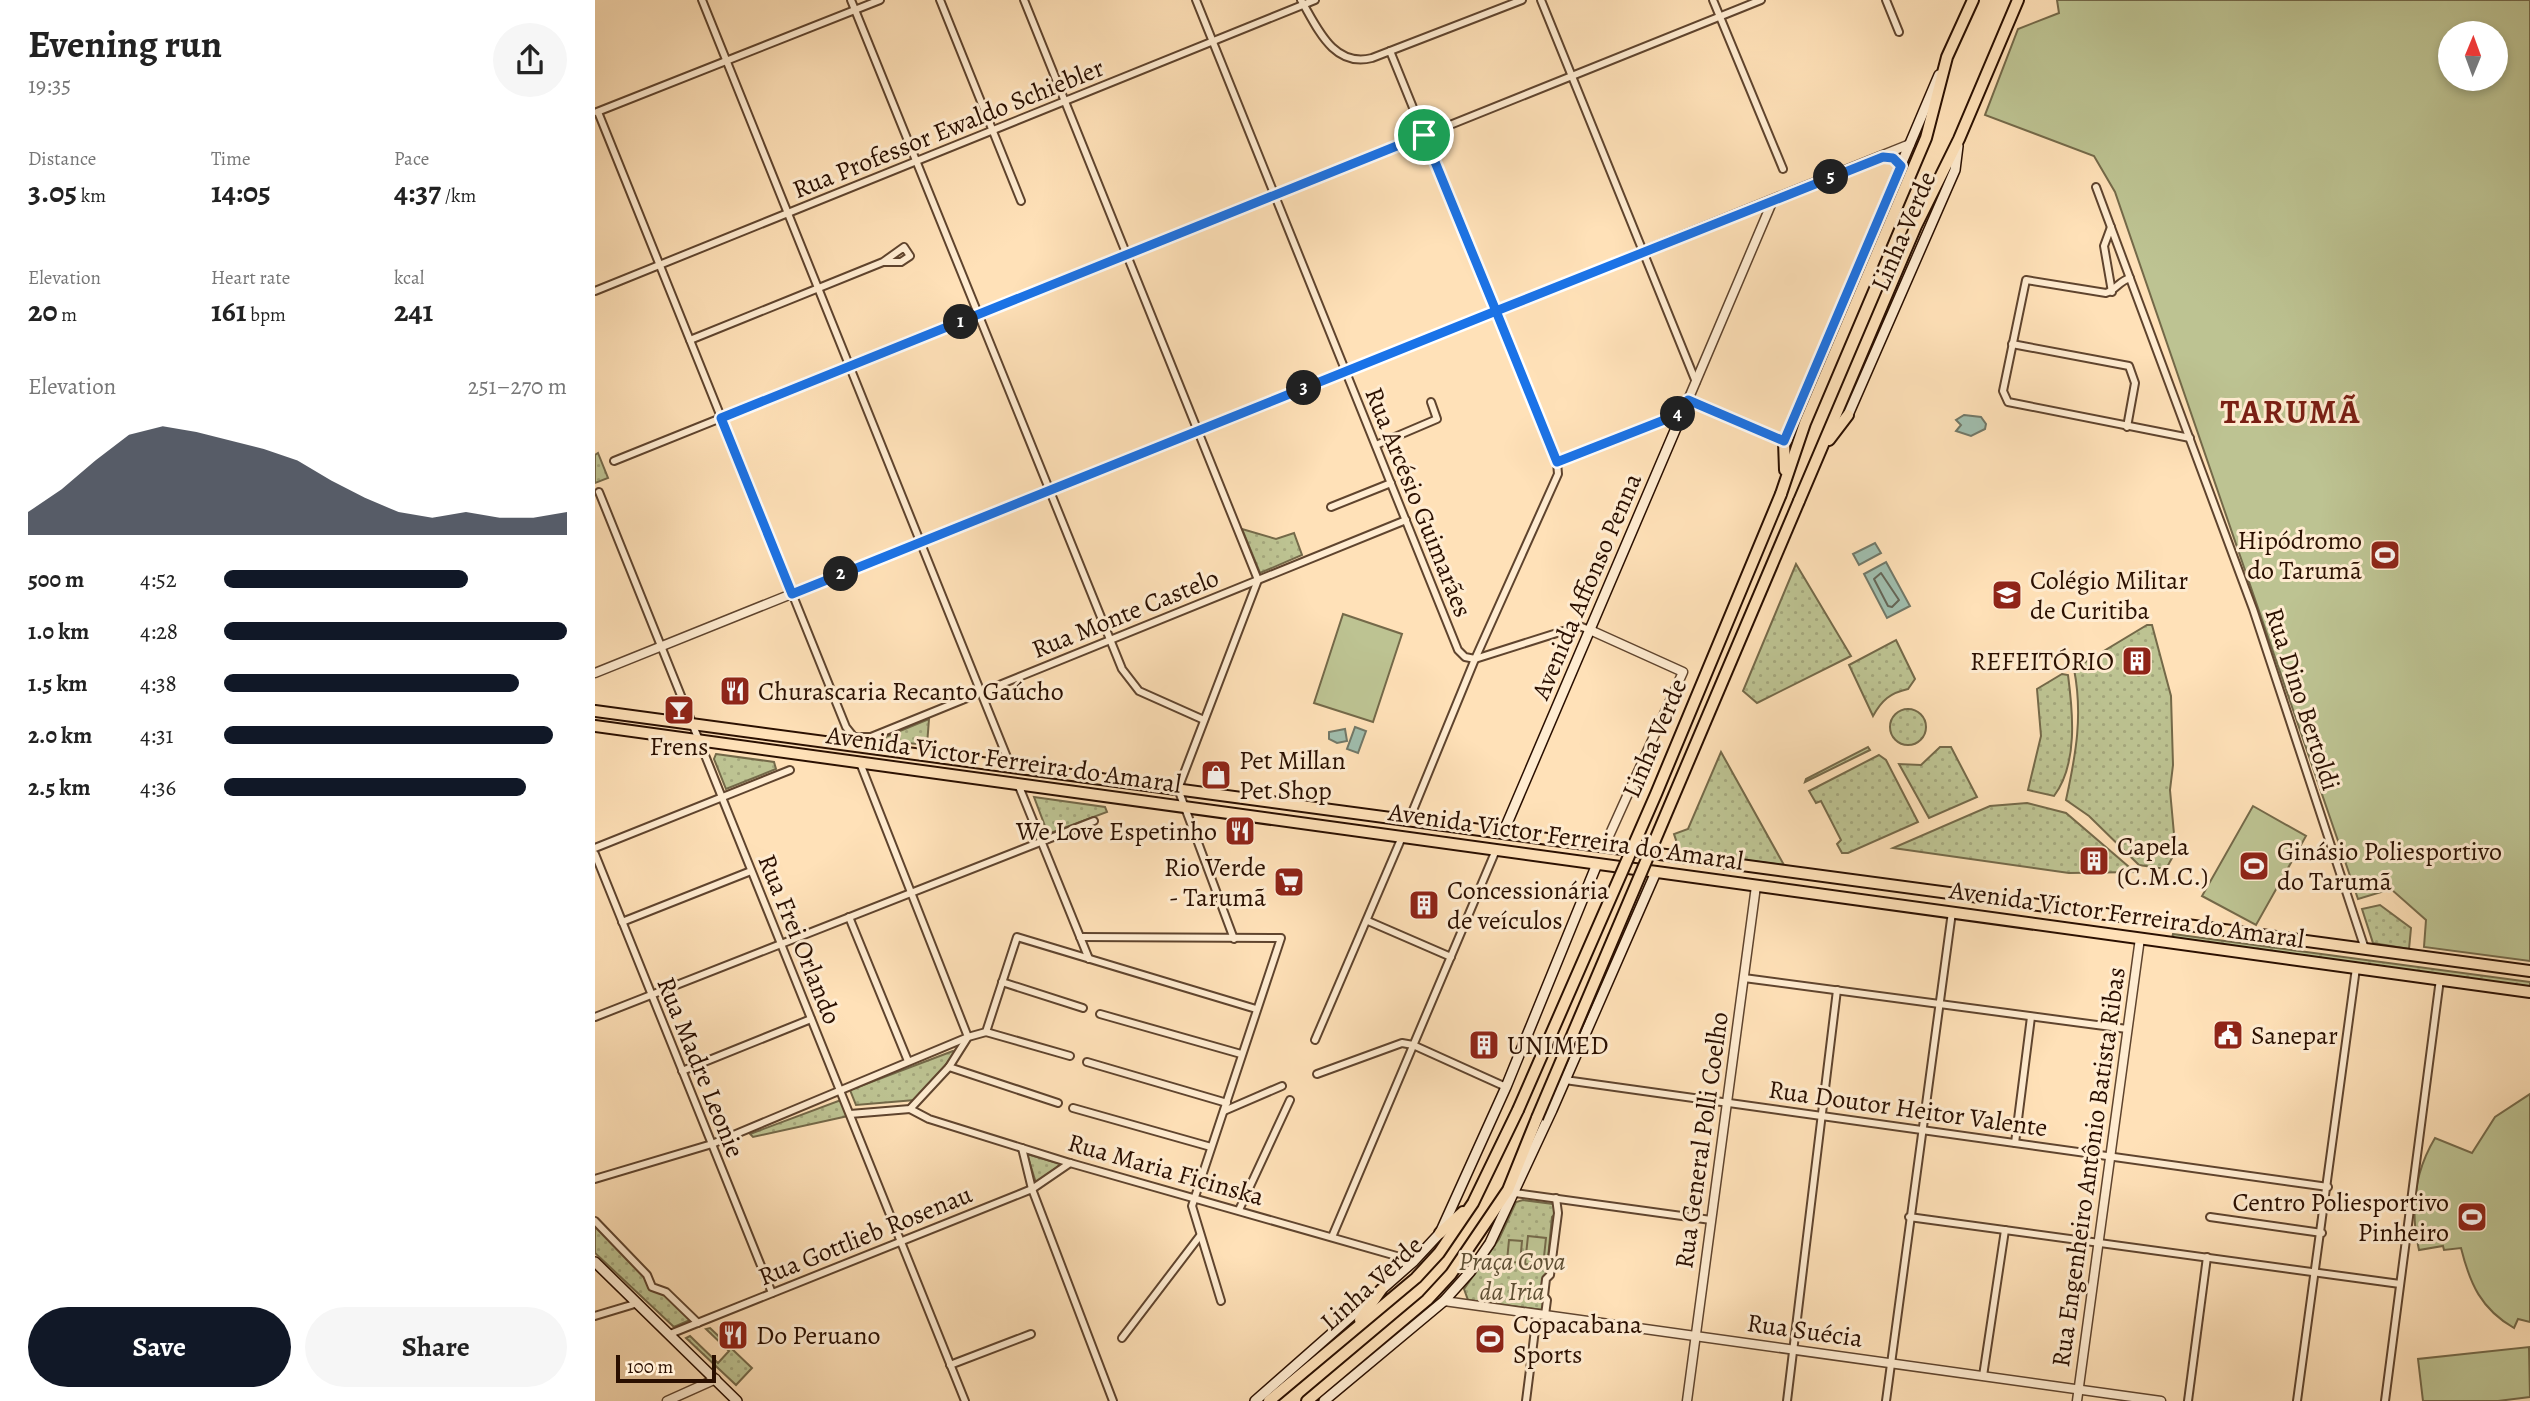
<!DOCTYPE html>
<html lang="en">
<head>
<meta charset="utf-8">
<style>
  body { margin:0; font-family:Alegreya,serif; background:#f6f6f6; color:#222; height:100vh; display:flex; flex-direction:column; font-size:26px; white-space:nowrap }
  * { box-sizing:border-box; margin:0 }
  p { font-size:23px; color:#767676 }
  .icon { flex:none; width:38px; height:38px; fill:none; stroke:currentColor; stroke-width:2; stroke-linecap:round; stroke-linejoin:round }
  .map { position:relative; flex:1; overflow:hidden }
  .sheet { display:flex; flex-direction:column; background:#fff; width:595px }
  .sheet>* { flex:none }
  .needle { width:46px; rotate:1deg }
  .fabs { position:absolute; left:1843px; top:21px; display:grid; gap:14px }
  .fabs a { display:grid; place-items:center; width:70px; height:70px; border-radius:50%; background:#fff; box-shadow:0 4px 10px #0003; font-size:35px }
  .scale { position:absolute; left:21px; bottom:18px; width:100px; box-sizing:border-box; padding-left:7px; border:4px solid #2a0f00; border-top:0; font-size:19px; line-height:24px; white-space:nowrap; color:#2a0f00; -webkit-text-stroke:5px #ffecd1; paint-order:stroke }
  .pin { position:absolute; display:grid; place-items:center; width:60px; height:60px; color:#fff; margin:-30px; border:4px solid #fff; border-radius:50%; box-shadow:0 2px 7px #0007 }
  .km { position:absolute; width:35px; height:35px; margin:-18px; border-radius:50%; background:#222; color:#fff; font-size:19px; line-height:35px; text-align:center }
  .round { display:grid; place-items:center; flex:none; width:74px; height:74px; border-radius:37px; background:#f6f6f6 }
  .overview { display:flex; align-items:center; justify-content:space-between; height:119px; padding:0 28px }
  h1 { font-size:38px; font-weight:600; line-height:52px }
  .metrics { display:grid; grid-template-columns:repeat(3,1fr); gap:10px; height:119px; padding:7px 28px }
  .metrics div { display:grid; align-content:center }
  .metrics b { font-size:30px; font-weight:600 }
  .metrics small { font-size:19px; font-weight:400 }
  .metrics p { font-size:19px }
  .chart { height:196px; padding:14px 28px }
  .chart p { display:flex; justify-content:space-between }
  .chart svg { width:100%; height:126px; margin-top:7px; fill:#111827; opacity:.7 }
  .action { display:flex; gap:14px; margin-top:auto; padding:14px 28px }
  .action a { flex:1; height:80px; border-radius:42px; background:#111827; color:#fff; font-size:28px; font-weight:600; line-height:80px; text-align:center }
  .action a+a { background:#f6f6f6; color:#222 }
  ul { padding:0 28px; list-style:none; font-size:23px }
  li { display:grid; grid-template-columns:112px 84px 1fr; align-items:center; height:52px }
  li i { height:18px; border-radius:9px; background:#111827 }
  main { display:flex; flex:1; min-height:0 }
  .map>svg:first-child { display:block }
</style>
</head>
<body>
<main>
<section class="sheet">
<div class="overview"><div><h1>Evening run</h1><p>19:35</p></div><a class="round"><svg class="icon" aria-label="share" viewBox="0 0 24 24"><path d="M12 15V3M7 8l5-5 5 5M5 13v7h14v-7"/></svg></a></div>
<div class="metrics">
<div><p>Distance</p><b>3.05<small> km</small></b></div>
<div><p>Time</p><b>14:05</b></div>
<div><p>Pace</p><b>4:37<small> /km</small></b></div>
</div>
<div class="metrics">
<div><p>Elevation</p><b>20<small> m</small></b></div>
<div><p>Heart rate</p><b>161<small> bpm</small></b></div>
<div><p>kcal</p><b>241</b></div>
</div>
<div class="chart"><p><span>Elevation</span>251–270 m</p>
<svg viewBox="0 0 160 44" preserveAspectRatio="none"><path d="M0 44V36L10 28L20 18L30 9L40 6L50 8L60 11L70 14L80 18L90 25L100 31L110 36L120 38L130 36L140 38L150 38L160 36V44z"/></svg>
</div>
<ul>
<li><b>500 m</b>4:52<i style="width:71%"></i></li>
<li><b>1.0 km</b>4:28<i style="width:100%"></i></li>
<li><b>1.5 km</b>4:38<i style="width:86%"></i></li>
<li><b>2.0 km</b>4:31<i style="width:96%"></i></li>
<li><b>2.5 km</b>4:36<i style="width:88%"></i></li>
</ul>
<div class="action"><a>Save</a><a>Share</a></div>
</section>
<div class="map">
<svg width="1935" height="1401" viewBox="0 0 1935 1401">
  <defs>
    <pattern id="green-dots" width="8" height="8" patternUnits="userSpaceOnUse" patternTransform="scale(1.75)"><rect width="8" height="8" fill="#bdc392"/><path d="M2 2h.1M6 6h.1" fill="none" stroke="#a3a67c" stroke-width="1.8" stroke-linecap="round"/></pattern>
  </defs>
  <rect width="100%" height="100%" fill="#ffe1b8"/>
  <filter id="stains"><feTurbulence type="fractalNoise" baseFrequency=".00286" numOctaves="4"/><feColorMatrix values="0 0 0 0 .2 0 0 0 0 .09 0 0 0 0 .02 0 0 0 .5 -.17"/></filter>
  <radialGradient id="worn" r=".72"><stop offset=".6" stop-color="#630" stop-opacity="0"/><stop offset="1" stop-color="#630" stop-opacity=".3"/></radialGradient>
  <g fill="url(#green-dots)" stroke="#746949" stroke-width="2">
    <polygon points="3,453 13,478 0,483 0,455"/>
    <polygon points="647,529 681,539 699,533 707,555 665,573"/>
    <polygon points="1201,564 1256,656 1162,703 1148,691"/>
    <path d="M1552 625H1557L1576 696 1578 765 1575 790 1579 834 1577 858 1571 869 1544 865 1494 816 1471 800C1481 754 1488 715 1479 669Z"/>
    <path d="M1301 640 1320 679 1313 689C1295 693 1287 700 1278 716L1254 665Z"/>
    <path d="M1467 674 1473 675C1478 713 1483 764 1459 796L1433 790 1446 736 1442 689Z"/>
    <circle cx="1313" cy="727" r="18"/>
    <polygon points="334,719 332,745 283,740"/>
    <polygon points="1273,747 1275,750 1210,782 1211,779"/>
    <polygon points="1345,747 1356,747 1382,797 1334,818 1304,764 1326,765"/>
    <polygon points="1126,752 1189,865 1085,852 1079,834 1093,829"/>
    <polygon points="121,754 179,762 181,769 131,789 119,759"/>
    <polygon points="1284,755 1291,760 1323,822 1253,853 1247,853 1242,844 1246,840 1226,801 1221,803 1214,791"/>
    <polygon points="439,797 510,807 512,812 453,834"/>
    <polygon points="1432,803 1471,813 1540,872 1474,873 1298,848 1395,806"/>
    <polygon points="1785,905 1816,928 1814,949 1778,943 1767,909"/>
    <polygon points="1578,934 1935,982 1935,989 1577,938"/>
    <polygon points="358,1051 361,1054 320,1100 261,1105 255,1090"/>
    <polygon points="246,1100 253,1116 158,1137 155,1134"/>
    <polygon points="432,1154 466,1164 441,1183"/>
    <polygon points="928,1200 958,1204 961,1213 957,1217 948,1310 873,1300 869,1289 904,1239 921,1202"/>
    <polygon points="0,1225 50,1278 54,1289 69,1294 95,1320 79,1327 0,1253"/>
    <polygon points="115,1328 157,1368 141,1385 91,1338 95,1336 123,1363 134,1351 111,1329"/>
  </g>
  <g fill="#bdc392" stroke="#746949" stroke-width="2" fill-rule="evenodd">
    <path d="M1462 0H1935V961L1829 947 1831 920 1796 889 1763 899 1520 192 1499 156 1390 115 1423 29 1464 13ZM1855 33H1900V79H1855Z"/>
    <polygon points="748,614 807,634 778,722 719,703"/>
    <polygon points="1658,806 1711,836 1661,925 1607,896"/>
    <path d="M1935 1094V1322L1923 1319 1919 1328C1886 1309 1875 1284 1866 1248L1849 1250 1848 1246 1824 1250C1815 1211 1819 1173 1840 1138L1877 1153 1900 1117Z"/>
    <polygon points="933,1236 951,1238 948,1266 930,1264"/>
    <polygon points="914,1240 927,1241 925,1263 912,1261"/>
    <polygon points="1934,1347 1935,1397 1903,1401 1828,1401 1823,1359"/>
  </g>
  <g fill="#a0beae" stroke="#717868" stroke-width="2">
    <polygon points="1369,415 1386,417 1391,424 1390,429 1376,436 1361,431 1366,425 1361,420"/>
    <polygon points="1280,543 1286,553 1264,565 1258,554"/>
    <polygon points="1291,562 1315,606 1292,618 1269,574"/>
    <polygon points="760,727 771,731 763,753 752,749"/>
    <polygon points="750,729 752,741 742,743 734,739 734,732"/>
  </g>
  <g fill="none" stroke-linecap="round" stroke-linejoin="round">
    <polygon stroke="#656657" stroke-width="2" points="1286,573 1304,600 1297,607 1293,606 1279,579"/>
    <g stroke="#5f442e" stroke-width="10">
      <g id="minor">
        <polyline points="107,0 416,767"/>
        <polyline points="256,0 527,669 544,691 609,720"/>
        <polyline points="345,0 426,201"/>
        <polyline points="429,0 663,580 583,789 639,939"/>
        <polyline points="601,0 863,650 870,657 880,659 984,626 995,630"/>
        <path d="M706 0C722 27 738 68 777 58L927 0"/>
        <polyline points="946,0 1101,382"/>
        <polyline points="1118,0 1188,169"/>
        <polyline points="1291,0 1304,32"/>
        <polyline points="795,51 962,462 963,474 880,659 814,820"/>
        <polyline points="2,112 285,0"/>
        <polyline points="3,112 251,727 259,737 276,737 811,520"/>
        <polyline points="1501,187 1658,609 1770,949"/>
        <polyline points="1516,227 1509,246 1517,292"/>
        <path d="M1535 278C1524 281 1521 290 1511 293L1431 280 1408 391 1413 402 1595 438"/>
        <polyline points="0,291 720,0"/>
        <polyline points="95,340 288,262 309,247 315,256 306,262 288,262"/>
        <polyline points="1417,344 1534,366 1540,383 1532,427"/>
        <polyline points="781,445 842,419 836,402"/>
        <polyline points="19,461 1166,0"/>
        <polyline points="962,462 1087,413"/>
        <polyline points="4,492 370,1401"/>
        <polyline points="736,507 796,483"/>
        <polyline points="423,784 494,959"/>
        <polyline points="0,848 195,770"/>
        <polyline points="0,854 177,1293"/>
        <polyline points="254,917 313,1061"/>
        <polyline points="773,921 856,957"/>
        <polyline points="27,922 156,871"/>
        <polyline points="485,937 686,938 597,1206 626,1301"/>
        <polyline points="1149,978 1532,1029"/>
        <polyline points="407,982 488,1008"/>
        <polyline points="505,1014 646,1054"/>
        <polyline points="0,1017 499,821"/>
        <polyline points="391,1032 475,1056"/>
        <polyline points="720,1040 807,837"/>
        <polyline points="492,1062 632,1103"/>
        <polyline points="354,1067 463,1103"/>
        <polyline points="87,1071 216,1019"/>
        <polyline points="722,1074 807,1043 818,1045 911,1087"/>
        <polyline points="970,1080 1733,1187"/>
        <polyline points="478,1108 616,1147"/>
        <polyline points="315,1109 334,1119 475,1163 819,1261"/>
        <polyline points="629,1111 687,1086"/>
        <polyline points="255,1114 315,1109 354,1067 373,1037 391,1032 422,937 661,1009"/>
        <polyline points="1420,1143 1436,1017"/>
        <polyline points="427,1148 437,1189 518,1401"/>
        <polyline points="0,1179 117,1144 373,1037 265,763"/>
        <polyline points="920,1193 1116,1220"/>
        <polyline points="644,1210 695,1100"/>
        <polyline points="1314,1217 1805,1284"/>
        <polyline points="1615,1217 1727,1233"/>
        <polyline points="0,1221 52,1275 57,1287 71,1292 103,1323"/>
        <polyline points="737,1237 901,850"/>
        <polyline points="950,1315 952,1300 949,1296 951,1279 955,1275 963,1213 961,1198"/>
        <polyline points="0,1316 43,1303"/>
        <polyline points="75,1334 437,1189 475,1163"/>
        <polyline points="527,1338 604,1237"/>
        <polyline points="355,1365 436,1334"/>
        <polyline points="1388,1376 1410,1230"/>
        <polyline points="931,1401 942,1314"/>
        <polyline points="1192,1401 1242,990"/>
        <polyline points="1291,1401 1357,912"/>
        <polyline points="1593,1401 1612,1257"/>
        <polyline points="1702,1401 1761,968"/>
        <polyline points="1790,1401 1845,979"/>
      </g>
    </g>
    <g stroke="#5f442e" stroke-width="11">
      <g id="tertiary">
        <polyline points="1093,400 1178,200"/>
        <polyline points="995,630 1088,672 1009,847"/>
        <polyline points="0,673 1315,144"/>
        <polyline points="849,1301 1566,1401"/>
        <polyline points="72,1401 121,1379"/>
        <polyline points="1092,1401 1161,886"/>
        <polyline points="1482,1401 1545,938"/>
      </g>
    </g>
    <g stroke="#2a0f00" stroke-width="12">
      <g id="secondary">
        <polyline points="1253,415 1360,170 1363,146"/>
        <polyline points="908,833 1093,400 1189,441 1344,75"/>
        <polyline points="0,1262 142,1401"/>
        <polyline points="660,1401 819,1261 845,1233 911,1087 1002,864"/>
        <polyline points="729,1401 849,1301 875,1272 895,1243 957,1110 1061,872"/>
      </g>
    </g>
    <g stroke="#2a0f00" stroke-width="14">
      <g id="trunk">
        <polyline points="1234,440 1253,415"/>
        <polyline points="1189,441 1190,470"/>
        <polyline points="1186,494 1210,423 1331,138 1352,57 1378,0"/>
        <polyline points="1204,501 1321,226 1364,139 1423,0"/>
        <polyline points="0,711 1935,971"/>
        <polyline points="0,726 1935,992"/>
        <polyline points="845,1233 868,1212"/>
        <polyline points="765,1320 786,1290"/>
        <polyline points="674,1401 821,1278 844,1253 878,1203 923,1110"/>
        <polyline points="712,1401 832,1300 856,1274 913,1190 942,1118"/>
      </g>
    </g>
    <use href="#minor" stroke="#ffecd1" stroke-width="6"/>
    <use href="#tertiary" stroke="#ffecd1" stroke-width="8"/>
    <use href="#secondary" stroke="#ffecd1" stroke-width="9"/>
    <use href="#trunk" stroke="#ffe1b8" stroke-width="10"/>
    <g stroke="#2a0f00" stroke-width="14" stroke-linecap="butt">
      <g id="trunk-bridge">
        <polyline points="923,1110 1061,794 1186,494"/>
        <polyline points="942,1118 1204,501"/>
      </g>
    </g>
    <use href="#trunk-bridge" stroke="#ffe1b8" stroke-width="10"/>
  </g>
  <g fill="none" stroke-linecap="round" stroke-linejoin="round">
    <g stroke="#fff" stroke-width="14">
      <polyline id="route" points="829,135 126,418 197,594 901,311 962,462 1087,413 1093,400 1189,441 1306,166 1298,158 1288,157 901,311 829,135"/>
    </g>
    <use href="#route" stroke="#1a73e8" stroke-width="9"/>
  </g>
  <defs>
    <g id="stadium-square" transform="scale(1.575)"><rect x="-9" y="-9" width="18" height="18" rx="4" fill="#8f2418" stroke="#ffecd1"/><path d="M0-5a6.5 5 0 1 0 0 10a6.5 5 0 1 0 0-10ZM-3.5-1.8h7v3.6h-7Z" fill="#fff"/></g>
    <g id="school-square" transform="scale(1.575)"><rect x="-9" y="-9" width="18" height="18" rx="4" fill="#8f2418" stroke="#ffecd1"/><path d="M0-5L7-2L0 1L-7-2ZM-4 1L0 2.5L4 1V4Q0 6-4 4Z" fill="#fff"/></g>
    <g id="building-square" transform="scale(1.575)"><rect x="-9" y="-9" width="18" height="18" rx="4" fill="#8f2418" stroke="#ffecd1"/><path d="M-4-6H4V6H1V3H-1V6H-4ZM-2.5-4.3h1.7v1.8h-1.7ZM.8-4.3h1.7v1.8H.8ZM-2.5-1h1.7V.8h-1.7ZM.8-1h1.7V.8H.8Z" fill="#fff"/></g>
    <g id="restaurant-square" transform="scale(1.575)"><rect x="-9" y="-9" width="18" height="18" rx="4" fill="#8f2418" stroke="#ffecd1"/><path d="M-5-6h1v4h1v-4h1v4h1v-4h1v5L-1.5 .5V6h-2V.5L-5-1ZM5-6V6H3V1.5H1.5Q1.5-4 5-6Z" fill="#fff"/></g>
    <g id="bar-square" transform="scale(1.575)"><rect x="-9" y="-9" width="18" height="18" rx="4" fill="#8f2418" stroke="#ffecd1"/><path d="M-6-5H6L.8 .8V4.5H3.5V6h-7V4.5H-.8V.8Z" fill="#fff"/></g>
    <g id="shop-square" transform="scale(1.575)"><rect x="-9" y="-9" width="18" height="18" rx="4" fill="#8f2418" stroke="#ffecd1"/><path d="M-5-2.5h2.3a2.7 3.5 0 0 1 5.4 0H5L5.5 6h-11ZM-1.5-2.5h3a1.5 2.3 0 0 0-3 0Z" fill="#fff"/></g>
    <g id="supermarket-square" transform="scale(1.575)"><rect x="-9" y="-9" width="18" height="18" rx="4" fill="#8f2418" stroke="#ffecd1"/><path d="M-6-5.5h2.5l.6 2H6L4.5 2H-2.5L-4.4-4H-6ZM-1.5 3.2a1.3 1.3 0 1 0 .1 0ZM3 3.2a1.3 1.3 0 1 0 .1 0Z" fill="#fff"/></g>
    <g id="civic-square" transform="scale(1.575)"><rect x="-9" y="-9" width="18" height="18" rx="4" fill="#8f2418" stroke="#ffecd1"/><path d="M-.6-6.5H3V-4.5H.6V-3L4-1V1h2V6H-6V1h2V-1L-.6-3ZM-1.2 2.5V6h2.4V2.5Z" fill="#fff"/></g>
  </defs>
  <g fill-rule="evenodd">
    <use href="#stadium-square" x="1790" y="555"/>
    <use href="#school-square" x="1412" y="595"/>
    <use href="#building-square" x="1542" y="661"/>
    <use href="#restaurant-square" x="140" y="691"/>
    <use href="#bar-square" x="84" y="710"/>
    <use href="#shop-square" x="621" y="775"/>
    <use href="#restaurant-square" x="645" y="831"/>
    <use href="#building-square" x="1499" y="861"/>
    <use href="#stadium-square" x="1659" y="866"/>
    <use href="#supermarket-square" x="694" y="882"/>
    <use href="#building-square" x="829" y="905"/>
    <use href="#civic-square" x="1633" y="1035"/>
    <use href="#building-square" x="889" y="1045"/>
    <use href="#stadium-square" x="1877" y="1217"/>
    <use href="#restaurant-square" x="138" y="1335"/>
    <use href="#stadium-square" x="895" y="1339"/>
  </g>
  <g text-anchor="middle" stroke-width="6" stroke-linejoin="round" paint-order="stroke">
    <g font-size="26" fill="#2a0f00" stroke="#ffecd1">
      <text transform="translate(353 128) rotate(-22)" y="9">Rua Professor Ewaldo Schiebler</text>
      <text transform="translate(1308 231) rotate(-67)" y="9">Linha Verde</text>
      <text transform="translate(824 502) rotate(68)" y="9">Rua Arcésio Guimarães</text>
      <text transform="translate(991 586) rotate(-67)" y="9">Avenida Affonso Penna</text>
      <text transform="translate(530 613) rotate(-22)" y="9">Rua Monte Castelo</text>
      <text transform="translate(1708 699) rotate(72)" y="9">Rua Dino Bertoldi</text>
      <text transform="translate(1059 738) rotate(-67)" y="9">Linha Verde</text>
      <text transform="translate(409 759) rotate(8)" y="9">Avenida Victor Ferreira do Amaral</text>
      <text transform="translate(971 836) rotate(8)" y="9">Avenida Victor Ferreira do Amaral</text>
      <text transform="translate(1532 914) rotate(8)" y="9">Avenida Victor Ferreira do Amaral</text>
      <text transform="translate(205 939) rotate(68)" y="9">Rua Frei Orlando</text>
      <text transform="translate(106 1067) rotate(68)" y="9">Rua Madre Leonie</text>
      <text transform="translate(1313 1108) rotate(8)" y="9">Rua Doutor Heitor Valente</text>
      <text transform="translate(1106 1140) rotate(-82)" y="9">Rua General Polli Coelho</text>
      <text transform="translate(1493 1167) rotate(-82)" y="9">Rua Engenheiro Antônio Batista Ribas</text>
      <text transform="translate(571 1169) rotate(16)" y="9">Rua Maria Ficinska</text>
      <text transform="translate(270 1235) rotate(-22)" y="9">Rua Gottlieb Rosenau</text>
      <text transform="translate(776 1283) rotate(-42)" y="9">Linha Verde</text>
      <text transform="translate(1210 1330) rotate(8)" y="9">Rua Suécia</text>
    </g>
    <g font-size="26" fill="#2a0f00" stroke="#ffecd1" text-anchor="start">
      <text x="1767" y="549" text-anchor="end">Hipódromo<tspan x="1767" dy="30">do Tarumã</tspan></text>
      <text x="1435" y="589">Colégio Militar<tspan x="1435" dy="30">de Curitiba</tspan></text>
      <text x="1519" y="670" text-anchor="end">REFEITÓRIO</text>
      <text x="163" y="700">Churascaria Recanto Gaúcho</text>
      <text x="84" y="755" text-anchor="middle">Frens</text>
      <text x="644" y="769">Pet Millan<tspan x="644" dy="30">Pet Shop</tspan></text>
      <text x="622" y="840" text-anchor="end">We Love Espetinho</text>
      <text x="1522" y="855">Capela<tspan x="1522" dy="30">(C.M.C.)</tspan></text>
      <text x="1682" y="860">Ginásio Poliesportivo<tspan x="1682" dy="30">do Tarumã</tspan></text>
      <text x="671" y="876" text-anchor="end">Rio Verde<tspan x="671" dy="30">- Tarumã</tspan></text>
      <text x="852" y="899">Concessionária<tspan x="852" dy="30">de veículos</tspan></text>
      <text x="1656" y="1044">Sanepar</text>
      <text x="912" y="1054">UNIMED</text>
      <text x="1854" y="1211" text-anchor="end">Centro Poliesportivo<tspan x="1854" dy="30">Pinheiro</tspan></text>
      <text x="918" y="1333">Copacabana<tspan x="918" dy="30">Sports</tspan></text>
      <text x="161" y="1344">Do Peruano</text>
    </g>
    <g font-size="26" font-style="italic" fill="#5d4e33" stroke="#ffecd1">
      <text x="917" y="1270">Praça Cova<tspan x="917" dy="30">da Iria</tspan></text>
    </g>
    <g font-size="33" font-weight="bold" letter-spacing="2" fill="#7a1f14" stroke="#ffecd1">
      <text x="1696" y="423">TARUMÃ</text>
    </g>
  </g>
  <rect width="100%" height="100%" filter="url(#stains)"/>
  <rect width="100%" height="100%" fill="url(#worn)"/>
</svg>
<div class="fabs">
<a><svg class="needle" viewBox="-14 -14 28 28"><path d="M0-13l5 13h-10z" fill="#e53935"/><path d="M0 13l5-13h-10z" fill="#767676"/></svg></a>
</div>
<div class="scale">100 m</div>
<div class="pin" style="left:829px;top:135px;background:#1e9e55"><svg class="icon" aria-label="arrive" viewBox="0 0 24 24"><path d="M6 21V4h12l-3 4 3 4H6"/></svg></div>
<b class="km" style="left:366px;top:322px">1</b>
<b class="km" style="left:246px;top:574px">2</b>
<b class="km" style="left:709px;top:388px">3</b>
<b class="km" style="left:1083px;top:414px">4</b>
<b class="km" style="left:1236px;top:177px">5</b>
</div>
</main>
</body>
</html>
